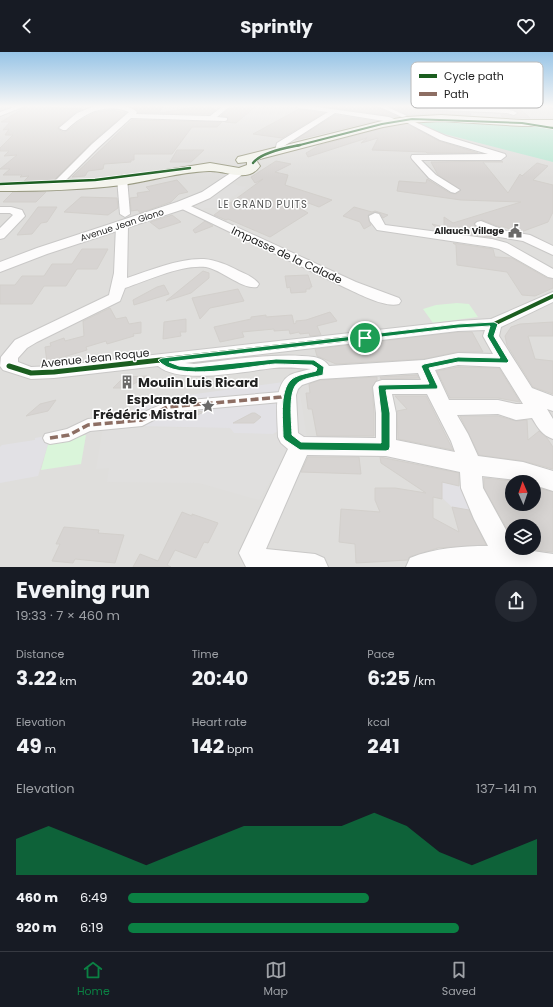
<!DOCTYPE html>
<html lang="en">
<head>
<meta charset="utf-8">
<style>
  body { margin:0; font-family:Poppins,sans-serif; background:#242831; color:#f1f3f6; height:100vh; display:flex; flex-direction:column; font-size:15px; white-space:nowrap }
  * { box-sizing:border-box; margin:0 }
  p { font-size:13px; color:#9ea1a6 }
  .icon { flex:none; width:22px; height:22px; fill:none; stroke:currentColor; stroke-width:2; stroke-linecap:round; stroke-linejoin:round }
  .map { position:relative; height:515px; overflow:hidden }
  .side { display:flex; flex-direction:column; background:#171b24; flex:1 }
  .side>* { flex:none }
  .needle { width:26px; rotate:358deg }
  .tools { position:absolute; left:505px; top:423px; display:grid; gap:8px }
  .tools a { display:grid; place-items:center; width:36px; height:36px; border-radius:50%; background:#171b24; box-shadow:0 4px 16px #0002; font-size:20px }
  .pin { position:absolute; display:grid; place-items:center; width:34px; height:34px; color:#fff; margin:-17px; border:2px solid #fff; border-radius:50%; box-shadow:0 1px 4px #0007 }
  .round { display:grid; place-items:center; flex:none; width:42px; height:42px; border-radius:21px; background:#242831 }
  .head { display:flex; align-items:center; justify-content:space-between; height:68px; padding:0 16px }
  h1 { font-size:22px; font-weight:700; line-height:30px }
  .metrics { display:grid; grid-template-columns:repeat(3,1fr); gap:6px; height:68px; padding:4px 16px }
  .metrics div { display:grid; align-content:center }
  .metrics b { font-size:20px; font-weight:700 }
  .metrics small { font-size:11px; font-weight:400 }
  .metrics p { font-size:11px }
  .chart { height:112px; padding:8px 16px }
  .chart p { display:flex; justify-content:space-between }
  .chart svg { width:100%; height:72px; margin-top:4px; fill:#0b8043; opacity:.7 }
  ul { padding:0 16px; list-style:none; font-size:13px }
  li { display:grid; grid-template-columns:64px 48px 1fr; align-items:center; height:30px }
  li i { height:10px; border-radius:5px; background:#0b8043 }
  header { display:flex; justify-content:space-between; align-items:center; height:52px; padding:0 16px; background:#171b24; font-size:18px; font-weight:700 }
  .menu { display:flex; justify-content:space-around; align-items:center; height:56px; border-top:1px solid #363941; background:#171b24; font-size:11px; color:#9ea1a6 }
  .menu a { display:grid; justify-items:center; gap:2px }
  .menu .active { color:#0b8043 }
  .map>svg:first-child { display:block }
</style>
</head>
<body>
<header><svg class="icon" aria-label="back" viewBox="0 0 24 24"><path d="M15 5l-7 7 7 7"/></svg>Sprintly<svg class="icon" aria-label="heart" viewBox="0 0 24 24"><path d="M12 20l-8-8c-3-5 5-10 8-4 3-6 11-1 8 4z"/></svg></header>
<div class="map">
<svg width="553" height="515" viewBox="0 0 553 515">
  <rect width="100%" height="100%" fill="#f0eeeb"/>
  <path fill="#dfdedc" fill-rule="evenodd" d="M0 54H553V515H0ZM512 430H534V452H512ZM512 474H534V496H512Z"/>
  <g fill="#daf5da">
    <polygon points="457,251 469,252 478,265 433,271 423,257 436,253"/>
    <polygon points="86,383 81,412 41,418 49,388"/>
  </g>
  <polygon fill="#b7e6d2" points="444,69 531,73 553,78 553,110 433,79 414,70"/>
  <g fill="#e0dfde">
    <polygon points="233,131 239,134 247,135 217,156 206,156 202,158 198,154"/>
    <polygon points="300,342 307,386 295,388 259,448 199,431 107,430 109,416 96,417 103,375 230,376 234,381 273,382 287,385 287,343"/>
  </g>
  <g fill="#e2e1e5">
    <polygon points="284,330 282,373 278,379 273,382 234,381 230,376 134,374 130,369 136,350"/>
    <polygon points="51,383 38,424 0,431 0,395 2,393 35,388 35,386"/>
    <polygon points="442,430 472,436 476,460 452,455 442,446"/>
  </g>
  <g fill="#d7d4d2" stroke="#d3d0cc">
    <polygon points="27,54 83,57 76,60 58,75 58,77 63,80 67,79 81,68 96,60 112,58 126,61 91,91 53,129 24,129 29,124 20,125 22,123 3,123 10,117 0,117 17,103 4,104 9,99 0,99 0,96 13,83 5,83 9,77 3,78 10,70 1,70"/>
    <polygon points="129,54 163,54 159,61 138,61"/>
    <polygon points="200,54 206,54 216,58 210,62 160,61"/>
    <polygon points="243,54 256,54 236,71 225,70 228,68 228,65 221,64 229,57"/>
    <polygon points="318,54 377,54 377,55 398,65"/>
    <polygon points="388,54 421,54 419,56 421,58 470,61 471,63 441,62 408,63"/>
    <polygon points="299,57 324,61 282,86 253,82"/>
    <polygon points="512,57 521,58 530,66 502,65 501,62 514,64 518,62 518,60"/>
    <polygon points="335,63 375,69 295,88"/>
    <polygon points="132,68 222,70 217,75 192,75 172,102 134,102 134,108 131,108 131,110 104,112 103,117 88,119 85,124 72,125"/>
    <polygon points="407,72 439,89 478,101 427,101 426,100 372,98 378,86 361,91 367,86 308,105 306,101 320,93 383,76"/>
    <polygon points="177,98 204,98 191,110 170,110"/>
    <polygon points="276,109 291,112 275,120 288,123 285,133 332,148 319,155 295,146 292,151 308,161 270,185 228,167 226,168 214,163 263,127 255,131 251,125"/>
    <polygon points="501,109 503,110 483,110 508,141 520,122 522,124 537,111 548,114 533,128 553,133 553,160 548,170 521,180 512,178 502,174 500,175 482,168 474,171 476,175 491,183 491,185 440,179 432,172 444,175 444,165 453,171 521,150 461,148 397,139 399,129 426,131 427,127 450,141 456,142 461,138 438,123 431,110"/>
    <polygon points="177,128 188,140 179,142 171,150 140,161 138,158 131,159 130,146 138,145 137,141 150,139 146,135"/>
    <polygon points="13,140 46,140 36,150 3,150"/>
    <polygon points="81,145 117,146 118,156 108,163 64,160"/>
    <polygon points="38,155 57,155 47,170 41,171 32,182 17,183"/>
    <polygon points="354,155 372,160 375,159 388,163 383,166 380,161 375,160 368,163 369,169 371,173 364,177 360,170 343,164"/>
    <polygon points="172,163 181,170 159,177 150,170"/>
    <polygon points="205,169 213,174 195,181 193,178"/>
    <polygon points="453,191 493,197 495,205 512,206 547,226 553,227 553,236 535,244 522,243 507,220 457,213 456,193"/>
    <polygon points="82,197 108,197 97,217 77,217 66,234 44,234 32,252 0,252 0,233 15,233 22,224 44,224 52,212 72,212"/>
    <polygon points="203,219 209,221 209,226 191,241 166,249"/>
    <polygon points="308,223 312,235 310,235 310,237 306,237 306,240 291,241 290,235 287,236 285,224"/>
    <polygon points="164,233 169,242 134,253 133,248 157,235"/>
    <polygon points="238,237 244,249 210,256 200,267 192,246"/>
    <polygon points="110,256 116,267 126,265 129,272 141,270 141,281 133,282 134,284 107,292 106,289 86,295 87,298 47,310 45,295 51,294 50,291 64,286 65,289 84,284 83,269"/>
    <polygon points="330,260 337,269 317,274 321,283 310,284 309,281 300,282 299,280 290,282 289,278 274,279 274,277 242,280 244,285 220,290 214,275 251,267 251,265 266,263 266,265 292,263 294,272 296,271 296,269 306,268"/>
    <polygon points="186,267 186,280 180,280 181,284 163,287 164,270"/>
    <polygon points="553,270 553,284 528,284 535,307 553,309 553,342 533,335 507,293 505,284 511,275 520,272"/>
    <polygon points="458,280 472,280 483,300 458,300 424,307 336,312 317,304 315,297"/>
    <polygon points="458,315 499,316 520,350 498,346 450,346 437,319"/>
    <polygon points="417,323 419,326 381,327 380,325"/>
    <polygon points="147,324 127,336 113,336 124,325"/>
    <polygon points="377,325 377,328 372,335 374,361 374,384 317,384 312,357 308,357 306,341 310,341 309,332 320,328"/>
    <polygon points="395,344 426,344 453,398 398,387 397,359 407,357"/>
    <polygon points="56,348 48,359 26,364 40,352"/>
    <polygon points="197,359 204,360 188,367 185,367 179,364 182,360"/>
    <polygon points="252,361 255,361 261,365 254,371 233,371"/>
    <polygon points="460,364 498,364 516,369 527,368 528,388 539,379 547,386 553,395 553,417 523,409 479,403"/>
    <polygon points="308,405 359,405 361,422 301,420"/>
    <polygon points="380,405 459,421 459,434 442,430 442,447 433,445 433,466 459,480 452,455 469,458 486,493 438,496 409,505 408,508 356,511 355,492 339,490 341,457 380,460 375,448 375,436 395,436 426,441 381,411"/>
    <polygon points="484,426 521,430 512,430 512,452 534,452 534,435 553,440 553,500 534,498 534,474 512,474 512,486 484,436"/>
    <polygon points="182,460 192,464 192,462 218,471 208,491 204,490 196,506 175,498 167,513 171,515 133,515 140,502 158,509"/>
    <polygon points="64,475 99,478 98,481 124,483 115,511 75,507 73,511 52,509 60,492 56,492"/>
  </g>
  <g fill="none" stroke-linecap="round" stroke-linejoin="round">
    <g stroke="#c9c8c7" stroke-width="2">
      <polygon id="pedestrian" points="287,338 292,339 294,343 292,347 281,350 169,360 142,374 90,379 69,389 50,392 45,390 43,386 45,382 67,377 88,367 140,362 167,350 281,340"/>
    </g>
    <g stroke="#c9c8c7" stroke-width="2">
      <g id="minor">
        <polygon points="17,54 25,54 0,64 0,60"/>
        <path d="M95 54C108 53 127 51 137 60L136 62 210 64 223 54H230L217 65 227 66V68L225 69 131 66 98 96 58 136H52L50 134 92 92 129 60C105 50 84 61 66 78H63L59 76 77 61Z"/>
        <polygon points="296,54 310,54 389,65 400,69 396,71 335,61 284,94 282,101 276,101 275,99 277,91 328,60 299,56"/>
        <polygon points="378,54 385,54 407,64 402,65"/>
        <path d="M423 54C440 54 506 52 517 61L514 63 507 61 421 57 420 56Z"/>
        <polygon points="549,54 553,54 553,56 550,55"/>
        <polygon points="406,66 446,84 505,102 506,104 501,108 421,108 436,123 460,138 455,141 451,140 429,126 412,107 411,105 412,103 488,102 440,88 404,69 404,67"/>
        <polygon points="122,123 127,126 130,162 125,165 120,162 117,126"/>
        <path d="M182 150 356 230 399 246 401 249 399 252C385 256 359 242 346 236L178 155 177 153 178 151Z"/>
        <polygon points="0,155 11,155 22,158 25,164 4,186 0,187 0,176 13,163 10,161 0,161"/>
        <polygon points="375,161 379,162 385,173 492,187 507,191 553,217 553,226 548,225 499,197 491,195 377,178 370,169 369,164"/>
        <polygon points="481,169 506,179 530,183 553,194 553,203 523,189 499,185 477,174 475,172 477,170"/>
        <path d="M122 171 126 172 128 174 127 226C151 218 179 206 204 207 216 208 228 213 239 219 246 222 255 226 259 232L257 235C243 238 222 218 206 215 183 212 148 228 125 236L120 249 37 290 27 296 18 306V310L31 315 54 314 458 269 491 267 553 240V250L501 275 499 284 532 336 553 344V359L547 357 553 367V387C542 383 538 376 532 366L516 368 498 362 457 363 468 382 478 404 523 410 553 419V439L534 433V430L482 424 483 436 512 489V496L553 502V515H406L410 506C434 496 462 494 488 494L474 467 461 436 460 420 386 404 307 403 266 497 315 502 324 506 328 515H246L239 501 288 397 281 391 278 385C278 368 272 333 290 323 296 320 304 319 311 317 299 316 286 315 274 316 246 319 180 333 158 314L54 326 31 327 3 318 0 314 1 305 15 288 109 243 114 221 116 174 118 172ZM485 278 483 284 493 302 458 301 424 308 329 314C326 309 320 306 314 305 279 300 230 308 194 312L185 311 458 279ZM458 313 500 315 523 352H516L498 348H449L435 318ZM418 321 421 328H382L376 330 373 335 376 361V386L304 385 298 381 296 343 298 337 302 333 320 327ZM392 342H427L451 389 455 400 396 388V361Z"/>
      </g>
    </g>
    <g stroke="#c9c8c7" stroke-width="2">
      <polygon id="tertiary" points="239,117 243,118 245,120 243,122 210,146 187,156 47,202 0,220 0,210 37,196 177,150 202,140 235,118"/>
    </g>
    <g stroke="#999a82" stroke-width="2">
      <path id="secondary" d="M441 63 522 68H553V74H522L441 69 406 71 383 75 256 108 260 114C248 132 226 118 209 119 180 120 150 129 122 133 81 138 41 139 0 139V131L68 130 122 125 210 111 239 116 247 113V110L238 111 236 108 238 105 382 69 406 65Z"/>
    </g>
    <use href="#pedestrian" fill="#fdfcfc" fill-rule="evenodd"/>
    <use href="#minor" fill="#fdfcfc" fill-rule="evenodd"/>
    <use href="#tertiary" fill="#fdfcfc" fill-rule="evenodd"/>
    <use href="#secondary" fill="#f4f4ed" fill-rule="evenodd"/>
    <polyline stroke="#8d6e63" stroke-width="3.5" stroke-dasharray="8 3.5" stroke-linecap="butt" points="50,386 69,383 88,373 142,368 167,355 281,345 287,343"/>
    <g stroke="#fff" stroke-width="3">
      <polyline id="cycleway-far3" points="296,94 382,72 412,67 522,71 553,76"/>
    </g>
    <g stroke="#fff" stroke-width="4">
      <g id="cycleway-far2">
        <path d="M253 111C261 100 287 96 300 93"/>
        <polyline points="0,132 95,128 190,116"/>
      </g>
    </g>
    <g stroke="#fff" stroke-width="6">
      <polyline id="cycleway-far1" points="337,288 458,274 494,272 553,244"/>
    </g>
    <g stroke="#fff" stroke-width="8">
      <polyline id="cycleway" points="9,314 31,321 54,320 346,287"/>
    </g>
    <use href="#cycleway-far3" stroke="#1b5e20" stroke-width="2"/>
    <use href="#cycleway-far2" stroke="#1b5e20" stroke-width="2.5"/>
    <use href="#cycleway-far1" stroke="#1b5e20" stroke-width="4"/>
    <use href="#cycleway" stroke="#1b5e20" stroke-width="5"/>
  </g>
  <linearGradient id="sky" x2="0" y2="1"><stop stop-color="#97c4e6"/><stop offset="0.43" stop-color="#f8f7f6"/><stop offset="1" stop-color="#f8f7f6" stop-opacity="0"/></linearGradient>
  <rect width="553" height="126" fill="url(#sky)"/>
  <path fill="#0b8043" stroke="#fff" fill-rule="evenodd" d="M494 270 498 272 494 284 509 309 507 311 458 310 429 316 438 335 437 337 386 338 390 361V395L389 398 386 399 300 398 285 388 283 385C283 369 278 333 295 325 301 322 309 321 316 319L317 316 312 313C300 313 288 312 275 312 249 314 175 331 158 308L162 306 458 272ZM490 274 487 284 500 306 458 305 424 312 421 314 429 332 379 333 378 335 381 361V391L301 390 292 383C292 371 287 337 299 330 305 326 316 325 323 323L324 315 314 308 276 307 194 315 179 314 169 310 458 276Z"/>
  <defs>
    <g id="civic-bare" transform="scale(1.08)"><path d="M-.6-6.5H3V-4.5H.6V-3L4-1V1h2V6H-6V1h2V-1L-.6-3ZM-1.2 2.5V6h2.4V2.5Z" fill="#6a6968" stroke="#fff" stroke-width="2.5" paint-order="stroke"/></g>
    <g id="building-bare" transform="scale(1.08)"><path d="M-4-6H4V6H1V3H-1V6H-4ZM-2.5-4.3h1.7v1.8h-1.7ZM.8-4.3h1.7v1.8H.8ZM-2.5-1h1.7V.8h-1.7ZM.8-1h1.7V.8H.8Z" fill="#6a6968" stroke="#fff" stroke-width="2.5" paint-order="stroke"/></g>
    <g id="sight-bare" transform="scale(1.08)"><path d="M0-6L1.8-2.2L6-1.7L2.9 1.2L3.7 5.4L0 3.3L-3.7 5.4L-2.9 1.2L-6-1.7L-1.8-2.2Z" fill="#6a6968" stroke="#fff" stroke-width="2.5" paint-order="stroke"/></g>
  </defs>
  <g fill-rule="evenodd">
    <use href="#civic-bare" x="515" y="179"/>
    <use href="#building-bare" x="127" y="330"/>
    <use href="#sight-bare" x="208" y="354"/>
  </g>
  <g text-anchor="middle" stroke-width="3" stroke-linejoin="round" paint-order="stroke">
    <g font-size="9" fill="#222" stroke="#fff">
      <text transform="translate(122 173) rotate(-18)" y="3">Avenue Jean Giono</text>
    </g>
    <g font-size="9" font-weight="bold" fill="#222" stroke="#fff" text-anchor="end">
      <text x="504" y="182">Allauch Village</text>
    </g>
    <g font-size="10" letter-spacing="1" fill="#555" stroke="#fff">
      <text x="263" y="156">LE GRAND PUITS</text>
    </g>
    <g font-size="11" fill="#222" stroke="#fff">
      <text transform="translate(287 203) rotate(25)" y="4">Impasse de la Calade</text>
      <text transform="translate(95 306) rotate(-6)" y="4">Avenue Jean Roque</text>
    </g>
    <g font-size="13" font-weight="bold" fill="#222" stroke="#fff" text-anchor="start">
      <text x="138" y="335">Moulin Luis Ricard</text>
      <text x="197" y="352" text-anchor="end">Esplanade<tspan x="197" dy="15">Frédéric Mistral</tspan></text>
    </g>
  </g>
  <rect x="411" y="10" width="132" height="46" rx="6" fill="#fff" stroke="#bdbdbd" stroke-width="1"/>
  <rect x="419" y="22" width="18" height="4" fill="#1b5e20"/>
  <rect x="419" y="40" width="18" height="4" fill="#8d6e63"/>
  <g font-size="11" fill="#222">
    <text x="444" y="28">Cycle path</text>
    <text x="444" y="46">Path</text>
  </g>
</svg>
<div class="tools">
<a><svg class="needle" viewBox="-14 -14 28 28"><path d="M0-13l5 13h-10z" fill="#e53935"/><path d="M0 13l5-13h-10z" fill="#9ea1a6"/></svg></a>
<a><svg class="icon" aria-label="layers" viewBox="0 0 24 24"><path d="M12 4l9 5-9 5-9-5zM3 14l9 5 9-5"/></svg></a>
</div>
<div class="pin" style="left:365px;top:286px;background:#1e9e55"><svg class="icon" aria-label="arrive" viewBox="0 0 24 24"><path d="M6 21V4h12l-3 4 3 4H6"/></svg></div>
</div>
<section class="side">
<div class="head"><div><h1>Evening run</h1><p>19:33 · 7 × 460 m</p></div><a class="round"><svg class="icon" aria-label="share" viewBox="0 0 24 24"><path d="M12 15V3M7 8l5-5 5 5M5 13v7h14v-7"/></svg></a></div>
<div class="metrics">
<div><p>Distance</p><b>3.22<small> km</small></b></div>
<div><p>Time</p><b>20:40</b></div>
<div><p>Pace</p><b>6:25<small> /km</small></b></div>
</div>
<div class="metrics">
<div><p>Elevation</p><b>49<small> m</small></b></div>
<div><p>Heart rate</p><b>142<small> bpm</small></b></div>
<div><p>kcal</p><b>241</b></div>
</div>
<div class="chart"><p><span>Elevation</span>137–141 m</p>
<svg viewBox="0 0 160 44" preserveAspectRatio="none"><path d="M0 44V22L10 14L20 22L30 30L40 38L50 30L60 22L70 14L80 14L90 14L100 14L110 6L120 14L130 30L140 38L150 30L160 22V44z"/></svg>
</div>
<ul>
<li><b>460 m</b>6:49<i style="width:59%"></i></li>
<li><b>920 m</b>6:19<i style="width:81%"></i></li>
</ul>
</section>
<nav class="menu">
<a class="active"><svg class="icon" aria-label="home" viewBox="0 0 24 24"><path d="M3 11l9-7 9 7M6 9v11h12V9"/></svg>Home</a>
<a><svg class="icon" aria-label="map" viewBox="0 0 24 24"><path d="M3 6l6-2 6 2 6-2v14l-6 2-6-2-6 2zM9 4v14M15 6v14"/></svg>Map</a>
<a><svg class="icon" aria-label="saved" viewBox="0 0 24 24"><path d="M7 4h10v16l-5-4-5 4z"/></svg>Saved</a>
</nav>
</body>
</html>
